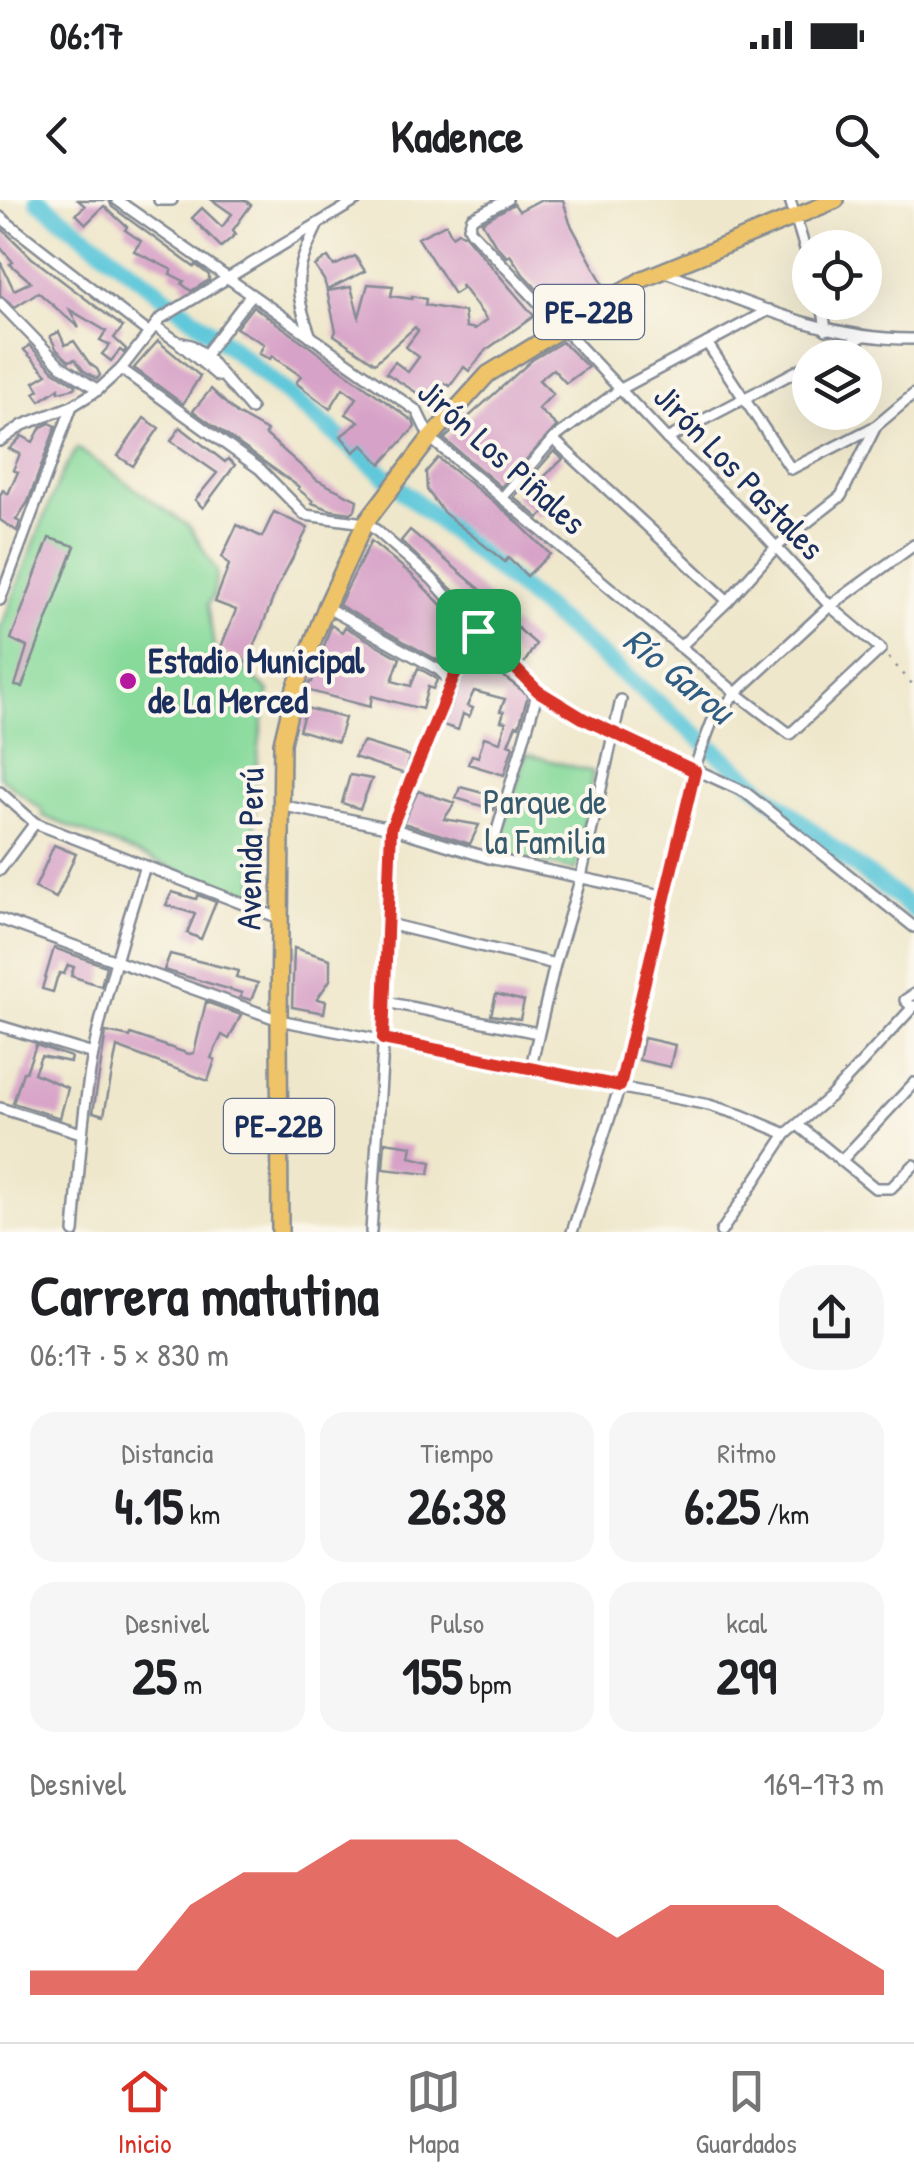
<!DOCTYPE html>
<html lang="es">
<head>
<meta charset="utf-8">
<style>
  body { margin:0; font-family:"Patrick Hand",sans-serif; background:#f6f6f6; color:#202124; height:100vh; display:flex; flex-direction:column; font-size:38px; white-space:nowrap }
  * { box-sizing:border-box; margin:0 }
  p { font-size:32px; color:#757577 }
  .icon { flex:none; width:55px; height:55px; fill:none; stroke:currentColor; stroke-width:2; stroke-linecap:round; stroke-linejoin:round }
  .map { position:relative; height:1032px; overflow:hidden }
  .side { display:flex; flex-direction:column; background:#fff; flex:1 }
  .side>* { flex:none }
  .buttons { position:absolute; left:792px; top:30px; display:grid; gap:20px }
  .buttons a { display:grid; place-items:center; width:90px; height:90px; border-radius:50%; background:#fff; box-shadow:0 10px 40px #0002; font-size:50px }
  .pin { position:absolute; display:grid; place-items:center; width:85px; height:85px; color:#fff; margin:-42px; border-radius:20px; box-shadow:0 5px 15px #0006 }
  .round { display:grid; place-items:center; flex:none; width:105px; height:105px; border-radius:40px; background:#f6f6f6 }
  .overview { display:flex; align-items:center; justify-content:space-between; height:170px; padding:0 30px }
  h1 { font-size:55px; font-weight:700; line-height:75px }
  .figures { display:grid; grid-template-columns:repeat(3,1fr); gap:15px; height:170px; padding:10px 30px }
  .figures div { display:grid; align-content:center; border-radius:25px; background:#f6f6f6; text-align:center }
  .figures b { font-size:50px; font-weight:700 }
  .figures small { font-size:28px; font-weight:400 }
  .figures p { font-size:28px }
  .chart { height:280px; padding:20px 30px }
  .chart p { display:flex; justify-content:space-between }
  .chart svg { width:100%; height:180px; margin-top:10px; fill:#d93025; opacity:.7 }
  .status { display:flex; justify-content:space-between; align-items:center; height:70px; padding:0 50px; background:#fff; direction:ltr }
  .status svg { height:28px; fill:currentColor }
  header { display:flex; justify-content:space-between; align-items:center; height:130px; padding:0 30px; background:#fff; font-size:45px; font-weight:700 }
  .tabs { display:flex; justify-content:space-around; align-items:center; height:140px; border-top:2px solid #e0e0e0; background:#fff; font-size:28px; color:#757577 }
  .tabs a { display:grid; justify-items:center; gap:5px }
  .tabs .on { color:#d93025 }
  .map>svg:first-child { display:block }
</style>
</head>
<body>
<div class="status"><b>06:17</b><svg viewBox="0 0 49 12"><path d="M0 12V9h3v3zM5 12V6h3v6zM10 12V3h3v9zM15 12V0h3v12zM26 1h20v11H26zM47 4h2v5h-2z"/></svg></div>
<header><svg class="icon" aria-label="back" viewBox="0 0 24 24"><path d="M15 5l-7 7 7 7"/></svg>Kadence<svg class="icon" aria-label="search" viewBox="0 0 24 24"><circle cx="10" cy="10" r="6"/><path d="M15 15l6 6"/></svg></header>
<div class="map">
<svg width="914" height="1032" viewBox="0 0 914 1032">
  <rect width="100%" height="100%" fill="#fbf7ec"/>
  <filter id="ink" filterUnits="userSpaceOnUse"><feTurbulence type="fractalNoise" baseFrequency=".01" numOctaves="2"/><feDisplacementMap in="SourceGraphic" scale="20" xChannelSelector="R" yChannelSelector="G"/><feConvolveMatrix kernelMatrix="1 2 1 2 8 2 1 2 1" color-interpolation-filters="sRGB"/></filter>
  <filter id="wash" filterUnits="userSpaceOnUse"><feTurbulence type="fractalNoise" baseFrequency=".0048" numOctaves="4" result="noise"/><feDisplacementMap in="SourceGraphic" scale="40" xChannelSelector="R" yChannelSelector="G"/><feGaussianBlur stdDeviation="2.25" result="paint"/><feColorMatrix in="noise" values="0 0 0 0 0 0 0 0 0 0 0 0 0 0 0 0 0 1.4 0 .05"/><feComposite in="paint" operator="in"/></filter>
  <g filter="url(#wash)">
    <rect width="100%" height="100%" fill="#efe7cb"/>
    <g fill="#88da9b" stroke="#52847c" stroke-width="2.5">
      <path d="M77 248 190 327 217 372 213 397 208 404 215 456 246 464V471L269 492C252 559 254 625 255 693L249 699 43 616 42 610 0 577V430L61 275Z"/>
      <polygon points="526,554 593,572 576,670 495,653"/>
    </g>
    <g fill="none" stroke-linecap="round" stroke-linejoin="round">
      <g stroke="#5fc8da" stroke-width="18">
        <polyline points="38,0 227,144 388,278"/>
        <polyline points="403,291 832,648 914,710"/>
      </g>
    </g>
    <g id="blocks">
      <g fill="#d7a2c7">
        <polygon points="78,0 109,0 112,7 194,67 196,65 209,75 209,80 191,91 182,84 184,81 170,74 172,70 134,51 141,41 125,30 127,27 104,6 86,24 76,14 85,6"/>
        <polygon points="212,0 245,0 251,5 233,30 236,34 221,47 192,18 202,8 222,27 232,14"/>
        <polygon points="540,0 563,0 570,23 603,84 553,106 523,74 510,55 507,57 495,44 482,22 514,4 519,11"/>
        <polygon points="446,24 452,36 458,32 464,34 534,116 486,150 469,171 464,167 450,186 445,183 428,200 386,173 395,162 408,172 419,157 406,147 418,131 415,127 375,163 334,135 336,131 327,91 351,87 359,117 368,84 393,86 391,96 412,99 412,96 426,99 425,105 464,112 466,127 475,129 487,120 461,85 462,89 454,94 418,38"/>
        <polygon points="0,27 32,58 123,127 114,138 126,149 124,153 120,150 111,161 102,154 110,145 100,140 106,131 70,110 79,128 38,92 15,107 0,95 0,61 14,90 31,82 10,64 13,62 0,47"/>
        <polygon points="355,56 365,71 327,90 324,80 315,66 328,57 334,66"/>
        <polygon points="253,106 413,221 415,227 381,264 363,245 354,252 341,236 359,222 346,214 357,198 343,188 330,209 296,183 301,176 272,156 270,159 259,154 264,144 236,128"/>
        <polygon points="59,132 65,145 74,141 90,164 97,169 100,175 97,179 83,170 75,159 69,161 57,150 50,136"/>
        <polygon points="158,141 200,176 183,204 134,168"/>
        <polygon points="562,142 588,167 566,183 553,169 539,180 553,194 538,209 557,226 501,287 444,239 532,160"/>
        <polygon points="29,145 54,171 76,185 75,188 59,192 59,188 40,201 34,193 39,190 34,182 47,174 24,150"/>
        <polygon points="211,189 237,214 267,231 265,234 317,280 357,300 355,310 351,313 331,310 312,303 313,301 298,289 299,287 193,211"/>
        <polygon points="144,218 159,228 133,266 118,256"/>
        <polygon points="50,223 56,226 28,302 16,320 20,322 17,331 0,320 0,295 3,290 8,294 18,272 13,270 20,254 9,249 22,236 33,242 41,227"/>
        <polygon points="180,227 225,262 228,259 235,265 203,308 195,300 217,273 171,241"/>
        <polygon points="554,251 563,259 533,287 551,306 539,318 514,297"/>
        <polygon points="438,258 509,314 550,354 527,376 508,358 505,362 444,313 427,290 426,272"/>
        <polygon points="274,312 308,328 277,388 248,463 219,452 236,410 215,402 229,365 222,357 237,325 262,337"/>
        <polygon points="410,330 494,401 481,417 401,341"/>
        <polygon points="49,338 75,346 22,487 15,486 27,447 11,439"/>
        <polygon points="371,341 411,374 462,426 439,461 339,405"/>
        <polygon points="512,423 536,444 523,465 488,430 492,425 504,434"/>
        <polygon points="331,425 342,432 345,427 400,458 392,481 411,486 418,468 434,477 437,480 433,489 428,487 422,509 372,496 370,507 306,490 310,482 312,482"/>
        <polygon points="473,453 528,495 519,526 516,525 508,544 513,546 504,575 468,564 472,555 478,557 484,537 500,542 506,522 501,521 504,512 500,511 505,499 474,491 467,506 473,508 469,517 463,514 458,530 443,525"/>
        <polygon points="306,508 345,518 338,542 299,530"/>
        <polygon points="363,542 410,556 405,574 354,557"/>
        <polygon points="350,575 372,579 360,609 342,603"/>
        <polygon points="460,587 498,597 494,610 456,598"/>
        <polygon points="418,591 455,603 444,619 479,625 470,644 403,623"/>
        <polygon points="54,645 76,654 56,698 35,688"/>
        <polygon points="172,692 196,699 198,695 216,702 201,739 187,733 195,714 166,705"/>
        <polygon points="54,748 106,766 101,786 71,776 74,767 68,765 64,774 60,773 57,778 53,792 42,789"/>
        <polygon points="294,748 330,759 330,780 317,799 326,801 324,813 292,807"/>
        <polygon points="170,754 238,771 236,777 258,783 251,800 240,797 242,793 164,770"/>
        <polygon points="496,794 524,801 520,819 491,815"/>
        <polygon points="206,802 241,815 229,839 222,835 211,858 215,860 208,881 117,847 104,915 93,912 106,832 130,837 131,834 189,854 194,853"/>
        <polygon points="644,838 675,845 670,867 639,860"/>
        <polygon points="36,845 71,857 70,862 41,856 34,873 68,888 60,918 13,903 23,872 26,872"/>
        <polygon points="385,942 412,946 410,957 431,962 429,974 383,969"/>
      </g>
    </g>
  </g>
  <g filter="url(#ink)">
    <use href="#blocks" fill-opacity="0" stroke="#858b94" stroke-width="2.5"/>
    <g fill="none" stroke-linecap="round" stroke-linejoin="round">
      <g stroke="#858b94" stroke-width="14">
        <g id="minor">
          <polyline points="117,0 417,211 430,238 736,493 790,534 881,449 830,406 752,321 667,239 472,32 469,27 472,18 507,0"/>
          <polyline points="159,0 172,0"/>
          <polyline points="790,0 810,65"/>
          <polyline points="0,17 149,133"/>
          <path d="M663 71C744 101 826 140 914 139"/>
          <polyline points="822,102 826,130"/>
          <polyline points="0,103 60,165 98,190"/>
          <polyline points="155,126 178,142 191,145 205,155 251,209"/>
          <path d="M311 137C292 85 295 72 318 24"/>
          <polyline points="707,143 791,269 876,226"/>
          <polyline points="180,144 218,176"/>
          <polyline points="205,155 250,96"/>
          <polyline points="823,158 864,136"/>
          <polyline points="121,169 260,269 305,315 365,323 376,330 432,379 477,431 538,491 584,519 745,592 914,727"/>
          <polyline points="553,239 728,401"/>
          <polyline points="667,239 810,164"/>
          <polyline points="0,241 23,225 72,206 98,190 121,169 160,119 357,0"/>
          <polyline points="502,298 553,239 619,190 769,110"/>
          <polyline points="0,400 72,206"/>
          <polyline points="326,407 439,470 452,483"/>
          <polyline points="680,447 728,401 776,347 841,296 876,226 914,194"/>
          <polyline points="0,592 35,623 279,718"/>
          <polyline points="280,605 391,628 489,658 666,696"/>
          <polyline points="489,658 538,491"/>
          <polyline points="0,670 35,623"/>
          <polyline points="0,719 279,820 709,905 741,915 786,934"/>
          <polyline points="388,724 555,764"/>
          <polyline points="386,802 538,833"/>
          <polyline points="912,807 905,800 914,794"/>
          <polyline points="0,826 93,854"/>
          <polyline points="530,871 555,764 581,677 621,500"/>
          <polyline points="0,908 81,933"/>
          <polyline points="799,926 875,988 891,988 914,965"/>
          <polyline points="843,959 914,883"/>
          <path d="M74 1032C79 972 82 913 93 854 106 790 125 728 145 666"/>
          <polyline points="371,1032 386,802 391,628 466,448 477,431"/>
          <polyline points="572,1032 620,886 697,561 712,522 736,493 830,406 914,345"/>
          <polyline points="721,1032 786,934 831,896 914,806"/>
        </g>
      </g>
      <g stroke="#858b94" stroke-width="20">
        <polyline id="trunk" points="280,1032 279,820 282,543 295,488 326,407 365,323 430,238 488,174 643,79 836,0"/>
      </g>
      <polyline stroke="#858b94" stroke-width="2.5" stroke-dasharray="2.5 8" stroke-linecap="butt" points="889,458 914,486"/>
      <use href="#minor" stroke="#fff" stroke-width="9"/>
      <use href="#trunk" stroke="#efc469" stroke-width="15"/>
    </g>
  </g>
  <g fill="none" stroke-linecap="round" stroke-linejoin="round" filter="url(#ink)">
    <g stroke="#fff" stroke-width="20">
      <polygon id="route" points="478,431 538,491 584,519 695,571 620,886 383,839 391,628 466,448"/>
    </g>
    <use href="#route" stroke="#d93025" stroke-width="12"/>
  </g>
  <circle fill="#b5179e" stroke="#fbf7ec" stroke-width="4" cx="128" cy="481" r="10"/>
  <g text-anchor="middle" stroke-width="8" stroke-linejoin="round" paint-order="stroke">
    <g fill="#fbf7ec" stroke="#5e6b89" stroke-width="2.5">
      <rect x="534" y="85" width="110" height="54" rx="8"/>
      <rect x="224" y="899" width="110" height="54" rx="8"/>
    </g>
    <g font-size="32" font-weight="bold" fill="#1b2f5e">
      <text x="589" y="123">PE-22B</text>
      <text x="279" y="937">PE-22B</text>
    </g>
    <g font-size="35" fill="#1b2f5e" stroke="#fbf7ec">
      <text transform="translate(502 257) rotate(42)" y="12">Jirón Los Piñales</text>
      <text transform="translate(739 272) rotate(46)" y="12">Jirón Los Pastales</text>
      <text transform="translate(250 649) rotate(-89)" y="12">Avenida Perú</text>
    </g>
    <g font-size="35" font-weight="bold" fill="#1b2f5e" stroke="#fbf7ec" text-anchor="start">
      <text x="148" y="473">Estadio Municipal<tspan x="148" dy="40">de La Merced</tspan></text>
    </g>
    <g font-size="35" fill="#365a6d" stroke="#fbf7ec">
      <text x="545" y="614">Parque de<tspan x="545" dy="40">la Familia</tspan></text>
    </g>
    <g font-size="38" font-style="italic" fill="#2f5d83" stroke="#fbf7ec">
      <text transform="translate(679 475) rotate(39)" y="13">Río Garou</text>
    </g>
  </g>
</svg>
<div class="buttons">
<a><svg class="icon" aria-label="locate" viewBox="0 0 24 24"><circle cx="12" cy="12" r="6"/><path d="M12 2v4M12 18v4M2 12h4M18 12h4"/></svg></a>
<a><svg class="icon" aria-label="layers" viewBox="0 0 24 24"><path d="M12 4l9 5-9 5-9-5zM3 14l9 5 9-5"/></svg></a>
</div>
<div class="pin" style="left:478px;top:431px;background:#1e9e55"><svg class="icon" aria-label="arrive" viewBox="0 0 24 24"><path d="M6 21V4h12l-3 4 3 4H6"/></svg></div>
</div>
<section class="side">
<div class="overview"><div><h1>Carrera matutina</h1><p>06:17 · 5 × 830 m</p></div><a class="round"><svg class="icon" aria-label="share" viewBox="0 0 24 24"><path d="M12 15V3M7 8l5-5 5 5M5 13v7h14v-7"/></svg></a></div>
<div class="figures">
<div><p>Distancia</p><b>4.15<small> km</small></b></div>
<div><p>Tiempo</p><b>26:38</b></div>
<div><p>Ritmo</p><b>6:25<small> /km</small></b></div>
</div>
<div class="figures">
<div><p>Desnivel</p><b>25<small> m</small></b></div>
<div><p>Pulso</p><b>155<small> bpm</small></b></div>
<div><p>kcal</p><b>299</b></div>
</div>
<div class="chart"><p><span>Desnivel</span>169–173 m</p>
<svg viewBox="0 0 160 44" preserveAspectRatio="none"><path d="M0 44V38L10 38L20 38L30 22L40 14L50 14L60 6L70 6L80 6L90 14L100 22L110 30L120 22L130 22L140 22L150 30L160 38V44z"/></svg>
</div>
</section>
<nav class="tabs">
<a class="on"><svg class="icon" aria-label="home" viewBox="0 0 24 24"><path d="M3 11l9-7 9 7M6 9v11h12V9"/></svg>Inicio</a>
<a><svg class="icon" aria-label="map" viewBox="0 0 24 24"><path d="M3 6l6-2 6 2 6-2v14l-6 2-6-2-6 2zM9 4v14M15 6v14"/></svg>Mapa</a>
<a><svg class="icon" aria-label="saved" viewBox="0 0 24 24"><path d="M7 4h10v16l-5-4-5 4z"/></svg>Guardados</a>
</nav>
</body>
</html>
